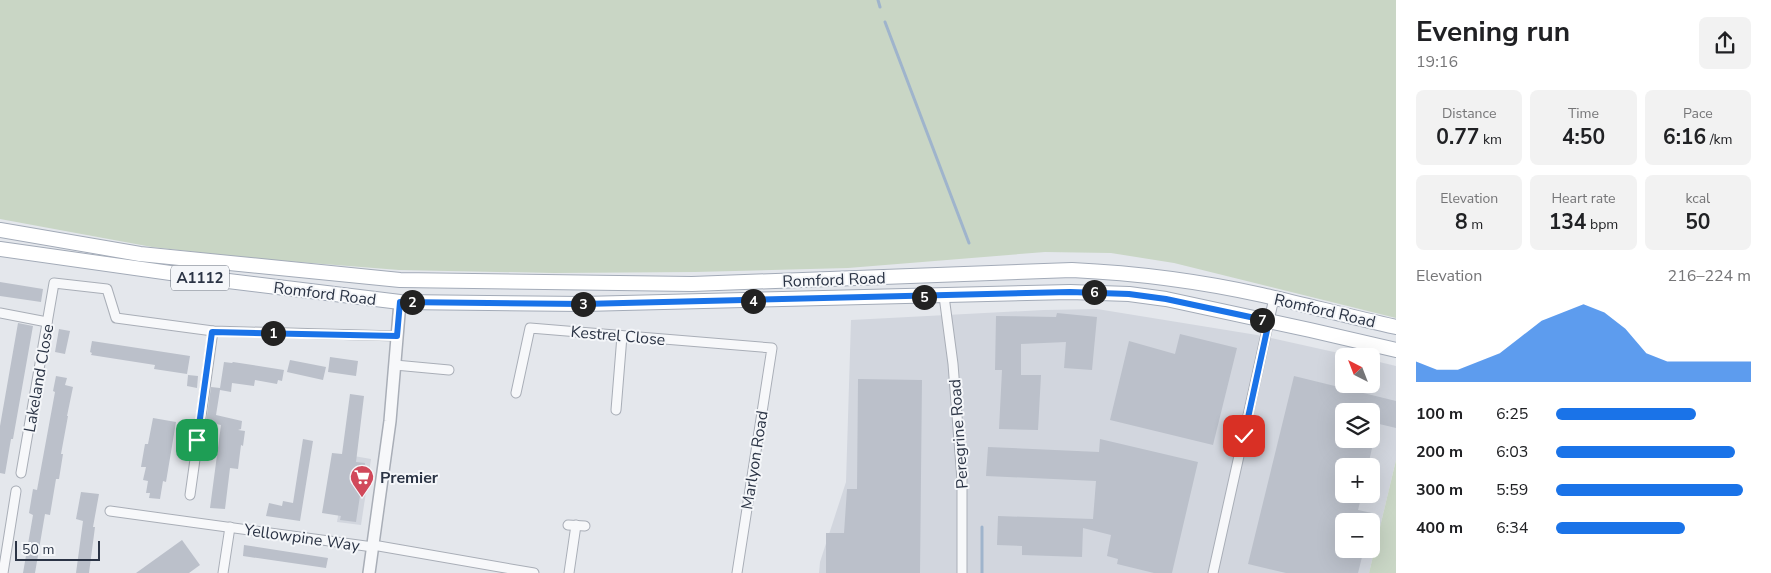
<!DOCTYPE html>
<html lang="en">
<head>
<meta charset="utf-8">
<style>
  body { margin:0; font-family:"Nunito Sans",sans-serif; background:#f2f2f2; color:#202124; height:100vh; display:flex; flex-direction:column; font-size:19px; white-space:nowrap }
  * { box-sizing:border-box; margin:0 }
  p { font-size:16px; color:#757577 }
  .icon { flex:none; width:28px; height:28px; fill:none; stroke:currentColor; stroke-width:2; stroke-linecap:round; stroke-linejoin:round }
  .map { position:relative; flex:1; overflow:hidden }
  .drawer { display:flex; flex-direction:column; background:#fff; width:375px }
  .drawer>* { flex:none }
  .needle { width:32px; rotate:318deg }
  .fabs { position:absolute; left:1335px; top:348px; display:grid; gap:10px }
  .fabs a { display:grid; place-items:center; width:45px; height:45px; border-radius:8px; background:#fff; box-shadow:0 5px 20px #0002; font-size:25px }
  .scale { position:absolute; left:15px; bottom:12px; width:85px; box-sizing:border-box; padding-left:5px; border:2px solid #2b3445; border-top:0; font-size:14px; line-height:18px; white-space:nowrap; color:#2b3445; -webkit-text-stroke:4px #f4f6f9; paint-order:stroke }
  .pin { position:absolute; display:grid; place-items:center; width:42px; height:42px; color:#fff; margin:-21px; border-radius:10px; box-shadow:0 2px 8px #0006 }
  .km { position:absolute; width:25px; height:25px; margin:-12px; border-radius:50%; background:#222; color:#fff; font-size:14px; line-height:25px; text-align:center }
  .round { display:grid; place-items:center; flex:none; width:52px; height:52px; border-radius:8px; background:#f2f2f2 }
  .head { display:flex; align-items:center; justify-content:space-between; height:85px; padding:0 20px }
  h1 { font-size:28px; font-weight:700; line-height:38px }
  .figures { display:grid; grid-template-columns:repeat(3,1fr); gap:8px; height:85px; padding:5px 20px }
  .figures div { display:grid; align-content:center; border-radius:8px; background:#f2f2f2; text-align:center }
  .figures b { font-size:21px; font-weight:700 }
  .figures small { font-size:14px; font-weight:400 }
  .figures p { font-size:14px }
  .chart { height:140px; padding:10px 20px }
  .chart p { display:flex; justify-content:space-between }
  .chart svg { width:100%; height:90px; margin-top:5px; fill:#1a73e8; opacity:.7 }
  ul { padding:0 20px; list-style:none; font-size:16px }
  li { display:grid; grid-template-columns:80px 60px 1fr; align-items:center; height:38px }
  li i { height:12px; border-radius:6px; background:#1a73e8 }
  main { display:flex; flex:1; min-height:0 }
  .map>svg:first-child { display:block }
</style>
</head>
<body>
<main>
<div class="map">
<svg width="1396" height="573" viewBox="0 0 1396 573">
  <rect width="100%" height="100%" fill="#e4e7ec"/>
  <g fill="#d2d6de" fill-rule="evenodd">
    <path d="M1097 309 1257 335 1352 356H1344V384H1371V360L1396 366V460L1369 573H819L820 562 846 482 851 320 1044 310ZM1344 411H1371V439H1344ZM1344 466H1371V494H1344ZM1344 521H1371V549H1344Z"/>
    <polygon points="348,455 371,459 361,525 337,522"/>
  </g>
  <g fill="#c9d6c5">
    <polygon points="0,0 1396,0 1396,318 1174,263 1111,253 1045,252 848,268 695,272 554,273 399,270 248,258 152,247 0,219"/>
    <polygon points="1396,460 1396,573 1369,573"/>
  </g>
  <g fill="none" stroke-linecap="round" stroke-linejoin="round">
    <g stroke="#9fb4cc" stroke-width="3">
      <polyline points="878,0 880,7"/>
      <polyline points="885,22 969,243"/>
      <polyline points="982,527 982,573"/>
    </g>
  </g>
  <g fill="#bbc0ca">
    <polygon points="0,282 43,289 41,302 0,296"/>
    <polygon points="1057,313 1097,317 1092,370 1064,368 1066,342 1021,344 1021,375 1041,375 1038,430 999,429 1002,370 995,370 996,316 1056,317"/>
    <polygon points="18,323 33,326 13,439 11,439 5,474 0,473 0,426"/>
    <polygon points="59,329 70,331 65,354 55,352"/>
    <polygon points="1180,334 1237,348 1213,445 1110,420 1129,341 1175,354"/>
    <polygon points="92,341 190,356 187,374 154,369 155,365 91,355 92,353 90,352"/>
    <polygon points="330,357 358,361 356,376 328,372"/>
    <polygon points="290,360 326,367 323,380 287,372"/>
    <polygon points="224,362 232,363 233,362 284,370 282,381 278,380 277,384 255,380 254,386 232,383 231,392 220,390 216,415 242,421 241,429 238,430 245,431 243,446 241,445 238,469 230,468 225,509 210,508 221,425 206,422 211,387 220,388"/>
    <polygon points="188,375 198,376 197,388 187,386"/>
    <polygon points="56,376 67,378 65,385 73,387 67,416 68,416 61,454 63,454 59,479 56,479 50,515 45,514 35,573 23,573 33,515 29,513 33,489 37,490 55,392 53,391"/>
    <polygon points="1294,376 1396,401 1396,428 1371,422 1371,411 1344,411 1344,439 1374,439 1368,466 1344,466 1344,494 1362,494 1358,510 1372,513 1370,521 1344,521 1344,549 1364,549 1358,573 1286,573 1248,564"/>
    <polygon points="858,379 922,380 920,573 826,573 826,533 844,533 847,489 857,489"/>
    <polygon points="350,394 364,396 356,462 365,463 356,522 340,520 341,516 322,513 332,453 342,454"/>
    <polygon points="153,418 176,422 166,482 163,481 160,499 149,498 150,493 146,493 148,481 143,480 146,467 141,467 145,444 148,444"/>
    <polygon points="303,439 313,441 300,521 266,516 269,503 282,506 283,501 293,503"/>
    <polygon points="1100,439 1198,462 1172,573 1154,573 1117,564 1118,559 1107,556 1111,535 1083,528 1082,557 1022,555 1022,546 997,545 998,516 1093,519 1096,481 986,476 988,447 1099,452"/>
    <polygon points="81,492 99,494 93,527 95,527 89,573 76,573 83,521 76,519"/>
    <polygon points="182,540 200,565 189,573 136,573"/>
    <polygon points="244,545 328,558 326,568 243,556"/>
  </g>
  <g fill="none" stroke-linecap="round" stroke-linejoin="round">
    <g stroke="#a9aeb7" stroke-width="11">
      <g id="minor">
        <polyline points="944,296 953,364 962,480 962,573"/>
        <polyline points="0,313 47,322"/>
        <polyline points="395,365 449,370"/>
        <polyline points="516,393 530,328 772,348 737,573"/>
        <polyline points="616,410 622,336"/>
        <polyline points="21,473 54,283 107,289 116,318 213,331 397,336"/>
        <polyline points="190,495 213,331"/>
        <polyline points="110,511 373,547"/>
        <polyline points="568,525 585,526"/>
        <polyline points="373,545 534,573"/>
        <polyline points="3,573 16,491"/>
        <polyline points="223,573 230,527"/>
        <polyline points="569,573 576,525"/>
        <polyline points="1213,573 1274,298"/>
      </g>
    </g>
    <g stroke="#a9aeb7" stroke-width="14">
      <polyline id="tertiary" points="369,573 390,421 400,302"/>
    </g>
    <g stroke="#a3abb8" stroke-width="16">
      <g id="primary">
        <path d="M0 230 140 254 400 280 692 284 1072 270C1136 273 1199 281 1262 295 1306 305 1351 317 1396 327"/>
        <polyline points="0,249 220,280 400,302 583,304 1070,292 1129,294 1166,299 1310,330 1396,350"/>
      </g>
    </g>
    <use href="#minor" stroke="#f7f8fa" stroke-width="9"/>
    <use href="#tertiary" stroke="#f7f8fa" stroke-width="11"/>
    <use href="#primary" stroke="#fff" stroke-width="14"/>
  </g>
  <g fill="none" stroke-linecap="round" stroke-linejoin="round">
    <g stroke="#fff" stroke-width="10">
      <polyline id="route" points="197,440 212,332 397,336 400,302 583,304 1070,292 1129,294 1166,299 1269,321 1244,436"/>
    </g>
    <use href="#route" stroke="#1a73e8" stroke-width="6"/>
  </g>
  <defs>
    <g id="supermarket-pin" transform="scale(1.25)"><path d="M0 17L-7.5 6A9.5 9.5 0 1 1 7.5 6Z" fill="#d1495b" stroke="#f4f6f9"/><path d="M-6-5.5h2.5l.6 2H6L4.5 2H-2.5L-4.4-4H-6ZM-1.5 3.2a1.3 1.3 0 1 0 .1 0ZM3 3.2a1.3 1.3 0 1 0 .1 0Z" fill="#fff"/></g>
  </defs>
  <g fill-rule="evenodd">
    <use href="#supermarket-pin" x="362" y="477"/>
  </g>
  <g text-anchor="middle" stroke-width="4" stroke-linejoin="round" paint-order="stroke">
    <rect fill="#f4f6f9" stroke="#676e7b" stroke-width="1" x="171" y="265.5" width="58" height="25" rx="4"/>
    <g font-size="15" font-weight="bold" fill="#2b3445">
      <text x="200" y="283">A1112</text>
    </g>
    <g font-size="16" fill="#2b3445" stroke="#f4f6f9">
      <text transform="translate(834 279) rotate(-2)" y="6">Romford Road</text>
      <text transform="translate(325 293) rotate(7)" y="6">Romford Road</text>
      <text transform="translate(1325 310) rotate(13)" y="6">Romford Road</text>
      <text transform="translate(618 335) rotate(5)" y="6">Kestrel Close</text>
      <text transform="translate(38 378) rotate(-80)" y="6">Lakeland Close</text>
      <text transform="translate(958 434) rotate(-94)" y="6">Peregrine Road</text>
      <text transform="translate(754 460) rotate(-81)" y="6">Marlyon Road</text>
      <text transform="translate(302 537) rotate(8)" y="6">Yellowpine Way</text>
    </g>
    <g font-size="16" font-weight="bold" fill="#2b3445" stroke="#f4f6f9" text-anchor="start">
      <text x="380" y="483">Premier</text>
    </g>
  </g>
</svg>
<div class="fabs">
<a><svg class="needle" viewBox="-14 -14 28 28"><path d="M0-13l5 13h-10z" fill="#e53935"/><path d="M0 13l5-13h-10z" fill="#757577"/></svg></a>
<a><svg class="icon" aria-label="layers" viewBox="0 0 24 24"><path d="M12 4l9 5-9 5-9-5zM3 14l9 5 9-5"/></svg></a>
<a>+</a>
<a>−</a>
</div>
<div class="scale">50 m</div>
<div class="pin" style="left:197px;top:440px;background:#1e9e55"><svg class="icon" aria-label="arrive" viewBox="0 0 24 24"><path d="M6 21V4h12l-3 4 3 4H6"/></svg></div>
<div class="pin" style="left:1244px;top:436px;background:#d93025"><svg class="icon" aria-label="check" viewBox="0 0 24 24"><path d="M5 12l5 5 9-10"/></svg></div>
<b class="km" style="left:273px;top:333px">1</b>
<b class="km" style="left:412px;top:302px">2</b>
<b class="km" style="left:583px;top:304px">3</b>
<b class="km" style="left:753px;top:301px">4</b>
<b class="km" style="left:924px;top:297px">5</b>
<b class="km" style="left:1094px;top:292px">6</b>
<b class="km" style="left:1262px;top:320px">7</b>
</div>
<section class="drawer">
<div class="head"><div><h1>Evening run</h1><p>19:16</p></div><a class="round"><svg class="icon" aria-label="share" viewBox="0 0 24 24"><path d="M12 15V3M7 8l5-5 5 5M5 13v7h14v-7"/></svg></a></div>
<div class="figures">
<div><p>Distance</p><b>0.77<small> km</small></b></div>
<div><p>Time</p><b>4:50</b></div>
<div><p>Pace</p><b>6:16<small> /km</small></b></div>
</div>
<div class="figures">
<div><p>Elevation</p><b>8<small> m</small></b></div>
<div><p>Heart rate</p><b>134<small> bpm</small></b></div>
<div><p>kcal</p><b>50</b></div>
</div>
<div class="chart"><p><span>Elevation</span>216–224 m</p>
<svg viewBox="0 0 160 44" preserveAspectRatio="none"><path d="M0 44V34L10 38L20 38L30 34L40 30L50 22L60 14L70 10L80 6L90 10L100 18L110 30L120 34L130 34L140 34L150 34L160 34V44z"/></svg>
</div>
<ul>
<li><b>100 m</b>6:25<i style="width:72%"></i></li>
<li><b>200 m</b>6:03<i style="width:92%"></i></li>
<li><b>300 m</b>5:59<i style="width:96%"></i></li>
<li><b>400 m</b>6:34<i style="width:66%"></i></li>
</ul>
</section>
</main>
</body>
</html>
